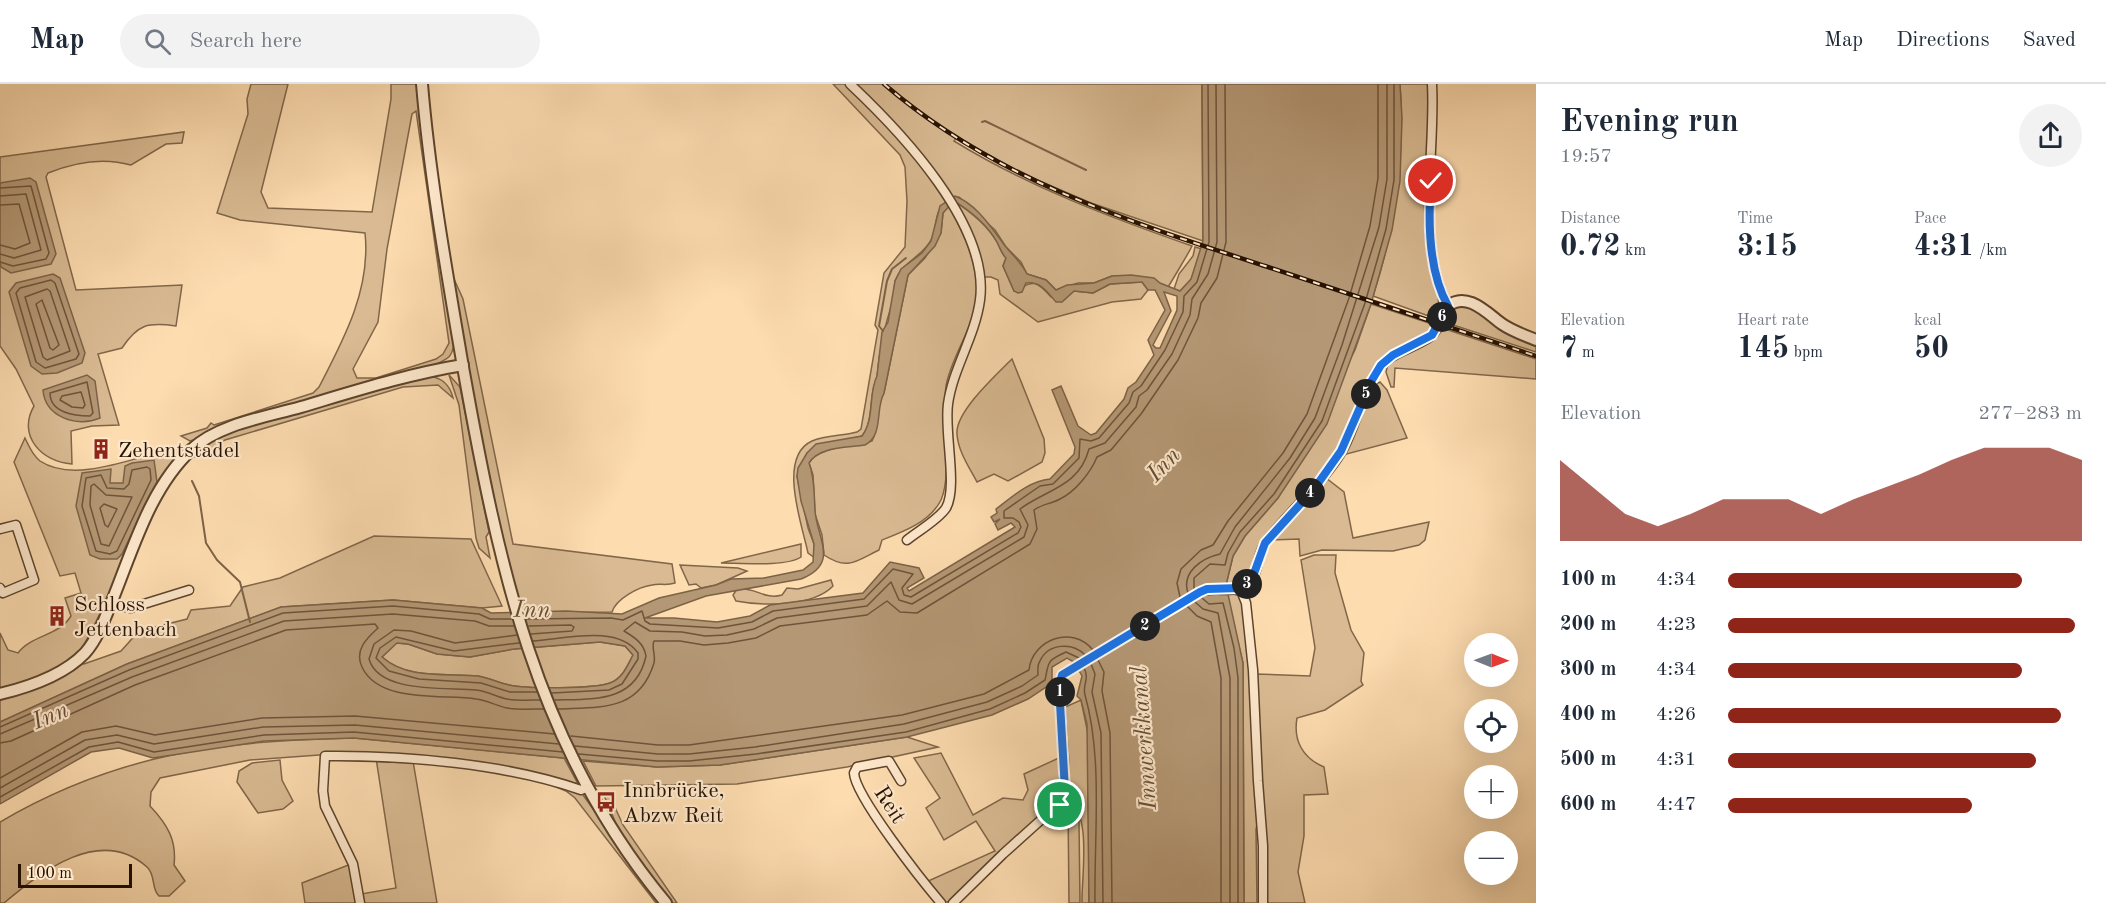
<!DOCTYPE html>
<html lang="en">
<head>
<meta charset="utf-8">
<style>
  body { margin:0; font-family:"Old Standard TT",serif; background:#f2f2f3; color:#1f2937; height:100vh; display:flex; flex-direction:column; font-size:22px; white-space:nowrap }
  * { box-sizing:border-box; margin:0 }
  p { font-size:20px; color:#747a83 }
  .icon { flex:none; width:33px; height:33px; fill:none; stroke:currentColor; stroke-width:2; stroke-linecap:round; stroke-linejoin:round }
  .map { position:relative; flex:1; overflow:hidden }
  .sheet { display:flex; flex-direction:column; background:#fff; width:570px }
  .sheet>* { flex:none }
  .needle { width:39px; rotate:91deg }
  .buttons { position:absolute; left:1464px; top:549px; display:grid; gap:12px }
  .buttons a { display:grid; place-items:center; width:54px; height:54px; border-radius:50%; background:#fff; box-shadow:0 6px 24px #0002; font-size:30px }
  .scale { position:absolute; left:18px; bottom:15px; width:114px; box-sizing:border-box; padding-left:6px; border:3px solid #271200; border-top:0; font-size:16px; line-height:21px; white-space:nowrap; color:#271200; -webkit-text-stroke:4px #fee8cc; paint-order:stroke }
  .pin { position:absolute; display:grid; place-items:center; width:51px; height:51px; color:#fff; margin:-26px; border:3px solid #fff; border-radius:50%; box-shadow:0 2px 6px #0007 }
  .km { position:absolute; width:30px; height:30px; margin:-15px; border-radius:50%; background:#222; color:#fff; font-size:16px; line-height:30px; text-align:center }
  .round { display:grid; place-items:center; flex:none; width:63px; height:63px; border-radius:32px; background:#f2f2f3 }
  .overview { display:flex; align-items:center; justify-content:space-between; height:102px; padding:0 24px }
  h1 { font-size:33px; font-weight:700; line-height:45px }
  .stats { display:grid; grid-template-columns:repeat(3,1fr); gap:9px; height:102px; padding:6px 24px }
  .stats div { display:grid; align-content:center }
  .stats b { font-size:30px; font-weight:700 }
  .stats small { font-size:16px; font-weight:400 }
  .stats p { font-size:16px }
  .chart { height:168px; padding:12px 24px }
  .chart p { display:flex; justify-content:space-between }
  .chart svg { width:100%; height:108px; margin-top:6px; fill:#8f2418; opacity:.7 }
  ul { padding:0 24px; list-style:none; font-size:20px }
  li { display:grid; grid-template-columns:96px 72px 1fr; align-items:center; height:45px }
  li i { height:15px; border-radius:8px; background:#8f2418 }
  header { display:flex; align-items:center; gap:36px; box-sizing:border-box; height:84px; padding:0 30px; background:#fff; border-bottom:2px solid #e0e1e3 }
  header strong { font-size:28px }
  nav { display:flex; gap:33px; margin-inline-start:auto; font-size:21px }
  .search { width:420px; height:54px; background:#f2f2f3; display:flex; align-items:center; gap:15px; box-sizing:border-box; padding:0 21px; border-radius:33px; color:#747a83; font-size:22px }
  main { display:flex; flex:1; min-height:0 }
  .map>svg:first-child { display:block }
</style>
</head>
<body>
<header>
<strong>Map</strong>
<div class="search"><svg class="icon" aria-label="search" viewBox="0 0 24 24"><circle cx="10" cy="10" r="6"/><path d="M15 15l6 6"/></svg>Search here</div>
<nav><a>Map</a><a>Directions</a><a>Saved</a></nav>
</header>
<main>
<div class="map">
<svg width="1536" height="819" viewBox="0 0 1536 819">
  <rect width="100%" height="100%" fill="#fddcb0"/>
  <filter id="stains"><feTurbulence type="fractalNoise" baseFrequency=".00333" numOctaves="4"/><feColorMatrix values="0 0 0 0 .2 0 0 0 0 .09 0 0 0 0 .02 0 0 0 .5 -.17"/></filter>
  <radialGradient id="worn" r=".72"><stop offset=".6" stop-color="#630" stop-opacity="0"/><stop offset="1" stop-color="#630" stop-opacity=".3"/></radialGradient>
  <g fill="#d9ba92" stroke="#806649" stroke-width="1.5" fill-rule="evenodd">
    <path d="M251 0H288L261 108 268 124 372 128 391 15V0H419L442 190 454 260C452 273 448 275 436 280L354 303 190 357 181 352 207 344 211 339 214 341 313 309 319 303C344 255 371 205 365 149L240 136 217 129 248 30 247 15ZM416 27 449 259 443 270 436 275 376 294H357L353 285 378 238 387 165 412 30Z"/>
    <path d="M833 0H845L871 26 854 0H1202L1203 157 1091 119 1021 89 957 53 954 57C1029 103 1109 133 1192 162 1191 165 1170 200 1168 203L1112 192 1094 199H1078L1056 206 1046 196 1027 190 1021 178 1006 163 995 146 959 113 952 114 939 92 933 98 946 118C933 128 938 143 931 156 923 172 901 179 895 197 894 203 895 210 893 216 885 241 879 265 877 293 868 310 875 335 862 352L807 369 797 392 808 444 814 460 815 474 808 469C802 440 777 373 812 357 826 351 842 352 857 348L861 345 878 246 875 241 884 189 905 163 907 117 905 83 900 71Z"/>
    <path d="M1400 0H1429V58L1439 227 1437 235 1373 212C1396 142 1405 74 1400 0Z"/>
    <path d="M184 48 182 59 166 60 131 81C103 73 75 78 48 89L46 93 76 206 182 201 176 242C148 238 138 240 122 264L98 270 119 341 92 342 71 347 72 380C41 378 17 351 34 322L16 285 0 262V73Z"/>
    <path d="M954 117C970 127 988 142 997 158 1001 164 1001 169 1006 174L1003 182 1014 207C1034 197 1035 195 1051 213L1065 215 1074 207 1093 209 1110 200 1142 198 1148 206 1141 215 1112 218 1038 238 1000 210 998 196 991 193H983Z"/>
    <path d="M948 121C962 146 975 173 977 202 979 239 952 268 946 302 941 336 953 388 941 416 930 438 903 448 882 456L879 466C856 477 848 487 824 471L822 451 815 430 813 391 809 379C818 363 854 362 872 357 880 341 875 324 884 309L908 191 925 174 941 149 943 129Z"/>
    <polygon points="1195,163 1202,165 1191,196 1180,207 1174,205 1179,190 1193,172"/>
    <path d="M454 195 463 215 513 460 672 480 675 499C666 502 660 499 652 501 638 503 616 515 612 528L522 529C491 419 471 307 454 195Z"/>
    <path d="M1371 220 1435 241C1419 262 1388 262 1373 285 1357 310 1351 345 1334 373 1314 403 1284 425 1266 453 1252 474 1260 499 1226 501L1233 472 1245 452 1278 414 1355 266Z"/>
    <polygon points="1460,221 1468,221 1536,261 1536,268 1444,238 1449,228"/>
    <polygon points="1442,244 1536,275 1536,295 1395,284 1394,303 1391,303 1386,288 1388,280 1440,248"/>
    <path d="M1012 275 1044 355 1045 369 1042 378 1008 397 994 390 977 398C969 383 958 367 957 350 955 328 997 290 1012 275Z"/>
    <polygon points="449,291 460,303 489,448 486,453 490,474 479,464 476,454 459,321"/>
    <path d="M429 292C443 294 450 301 453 314L438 301 403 303 225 356 201 373H190C234 333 367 308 429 292Z"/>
    <polygon points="1380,298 1387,306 1407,354 1343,371 1371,303"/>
    <path d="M25 354C29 362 32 371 40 377 76 401 139 371 176 364L182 369 83 563C61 587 31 597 0 605V549L8 566 18 569C31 551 59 552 71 532L65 514 81 509 75 489 60 492 14 378Z"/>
    <polygon points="1326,394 1344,408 1353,454 1429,438 1425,456 1419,461 1393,467 1322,466 1300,472 1299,455 1271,456"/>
    <polygon points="374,452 471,455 502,522 482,524 393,516 281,523 127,580 0,638 0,613 79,579 84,580 121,567 139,547 187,535 191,526 230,522 243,503 280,494"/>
    <path d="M801 460V473C787 483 739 479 721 479Z"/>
    <path d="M1314 471H1336L1335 489 1351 546 1364 569 1361 597 1363 601 1325 626 1297 634C1293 657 1303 674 1324 683L1328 710 1304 711V752L1298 788 1305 819H1264L1255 590 1310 592 1315 564 1301 476Z"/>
    <polygon points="680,481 738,484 747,487 716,501 701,504 696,500 689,501"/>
    <path d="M831 496 833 502C813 523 762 522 736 517L733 511 737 505C756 503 764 516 782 511L787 504 798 505Z"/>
    <polygon points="1226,508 1240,512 1247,536 1246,561 1249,568 1259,733 1256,745 1257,819 1244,819 1243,579"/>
    <path d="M600 558 625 562 633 571C627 582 623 594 610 599 593 605 528 605 509 601 499 599 489 594 478 592 446 589 408 596 382 573L396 559 408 560 437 570 470 573 514 565Z"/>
    <path d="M1081 616 1088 650 1089 819H1082V815C1082 790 1092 725 1066 715L1063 624Z"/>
    <polygon points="907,653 938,663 847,683 737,700 596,702 583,677 657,683 720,681"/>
    <path d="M354 654 564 674 578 700 544 691 333 670 250 676 160 694 151 708 150 722C167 740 177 756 174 781L185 797 169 812H159C151 805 156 791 147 783 100 741 41 788 4 819H0V738C116 670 222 656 354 654Z"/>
    <polygon points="941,669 973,731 1003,714 1023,716 1028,706 1024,690 1061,673 1061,712 948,818 942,817 926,798 995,767 976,737 944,756 926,724 940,714 914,674"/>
    <polygon points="376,674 413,677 437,819 362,819 361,810 396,804"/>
    <polygon points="280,676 282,696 293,717 283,725 258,729 237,698 239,687 252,679"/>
    <polygon points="549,700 575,705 583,711 661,819 656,819 575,714 566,707"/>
    <path d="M602 708H608L623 741 677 819H671C653 795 634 772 619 746 613 735 610 722 602 708Z"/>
    <polygon points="1068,721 1072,722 1079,737 1080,819 1069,819"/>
    <polygon points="351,780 358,819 305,819 302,799"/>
  </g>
  <g fill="#b49774" stroke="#7c6246" stroke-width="1.5" fill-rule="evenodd">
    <path d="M1202 0H1400L1402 34 1400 97 1392 146 1371 220 1327 340 1278 414 1245 452 1233 472 1226 501 1243 579 1244 819H1089L1087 640 1081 616 1077 612 1082 592 1074 578 1067 574 1052 583V599L1028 615 992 631 907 653 720 681 657 683 354 654 264 657 153 674 119 664 91 668 0 720V638L127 580 281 523 393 516 482 524 491 529 566 527 622 530 659 514 716 501 731 495 764 494 803 486 813 478 814 460 801 417 797 392 798 384 807 369 816 360 862 352C875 335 868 310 877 292L882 248 888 238 895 197 901 185 922 169 931 157 940 122 955 112C978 121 992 145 1006 163 1014 173 1021 178 1027 190L1046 196 1056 206 1067 201 1094 199 1112 192 1131 191 1154 194 1160 199 1180 207 1191 195 1203 157ZM954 117C970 127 988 142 997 158 1000 164 1001 169 1006 174L1003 182 1014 207 1018 209 1022 208 1026 199C1041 197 1047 208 1056 218H1062L1074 207 1093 209 1110 200 1142 198 1148 206H1155L1165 226 1148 256 1154 271 1136 298 1128 304 1124 315 1096 349 1091 351 1078 342 1061 302 1052 306 1075 363 1074 370 1050 395C1029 397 1012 413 996 425L997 429 991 433 994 438 1000 435 995 440 998 446 1011 439 1015 443 909 507 907 504 924 494 919 484 890 478 863 509 770 521 750 532 717 538 674 534H645L706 512 801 495C841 479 816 453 815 426 814 411 815 394 809 379 819 362 847 364 865 361 884 351 875 325 884 309L908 191 935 162 941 149 943 129ZM1164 208 1177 212V226L1160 264H1156L1153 261 1171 227ZM600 558 625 562 633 571C627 582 623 594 610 599 593 605 528 605 509 601 499 599 489 594 478 592 446 589 408 596 382 573L397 559 408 560 437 570 470 573 514 565Z"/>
    <polygon points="30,94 36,98 56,170 51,180 11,189 1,183 0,177 0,99"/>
    <polygon points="53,190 60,194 85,269 82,279 57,289 42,290 31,282 9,208 16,199"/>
    <path d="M87 291 95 297 100 334C77 344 45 333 43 306Z"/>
    <polygon points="154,376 157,398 122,470 117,475 100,475 90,471 76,422 82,389 111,385 110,399 123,399 125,382 132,379"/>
  </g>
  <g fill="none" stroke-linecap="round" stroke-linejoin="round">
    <g stroke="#6e543a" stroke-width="1.5">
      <polyline points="0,104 31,102 49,169 46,175 13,182 0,178"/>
      <polyline points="0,112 26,110 41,166 14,174 0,170"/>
      <polyline points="0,121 19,120 30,159 15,165 0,161"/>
      <polygon points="51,196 55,199 79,270 76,275 45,284 36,278 16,209 20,204"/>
      <polygon points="47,205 50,207 70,267 47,276 43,273 25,213"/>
      <polygon points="42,216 59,261 53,266 50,264 36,220"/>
      <path d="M87 298 93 329 90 332C75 332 50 329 50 309Z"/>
      <polygon points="81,308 85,321 83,324 72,323 60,316 62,312"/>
      <polygon points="147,383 150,385 151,396 117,467 110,470 96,467 82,422 86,394 101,391 107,404 124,405 129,400 132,386"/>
      <polygon points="94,400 106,411 132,413 109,462 101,460 90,421 91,402"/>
      <polygon points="104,420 117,425 108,443 105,441 100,424"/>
      <polyline points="1194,505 1194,494 1210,480 1225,481 1228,469 1240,448 1274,410 1322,337 1365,219 1386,145 1394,96 1394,0"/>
      <path d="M1188 509C1181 488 1202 474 1220 470L1235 443 1290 374 1315 334 1342 261 1379 143 1387 95V0"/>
      <polyline points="1180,513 1177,499 1181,485 1201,466 1213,461 1228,437 1283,369 1307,330 1349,214 1370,142 1378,94 1378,0"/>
      <polyline points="1202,514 1209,520 1223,519 1234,564 1238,594 1238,819"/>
      <polyline points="1195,518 1203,525 1218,529 1230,594 1230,819"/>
      <polyline points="1187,522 1197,532 1211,538 1221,594 1221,819"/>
      <polyline points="526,535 611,534 623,536 642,527 645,537 650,540 718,544 752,538 773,527 864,515 893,485 913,490 902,504 904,511 911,513 1018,449 1021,443 1019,438 1013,434 1004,434 1004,427 1040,402 1053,400 1079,374 1080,355 1091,357 1099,354 1129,319 1133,308 1141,302 1165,266 1183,228 1184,212 1197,198 1209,158 1208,0"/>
      <polyline points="529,542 571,541 574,543 572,547 531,550"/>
      <path d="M517 551 455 559 411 547 394 546 374 560 369 575C379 610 447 603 476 606 487 607 497 613 507 615 518 617 530 616 540 616"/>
      <path d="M533 557C564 555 618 540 638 569V575L622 600 609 606 552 609"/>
      <polyline points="519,559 454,567 396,553 380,564 376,574 389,587 419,595 481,599 510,608 537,608"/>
      <polyline points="1098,576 1104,588 1102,607 1110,649 1112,819"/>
      <polyline points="1091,580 1095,590 1092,608 1101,649 1103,819"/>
      <path d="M1084 584C1090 595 1082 601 1085 611 1103 674 1094 752 1095 819"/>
      <path d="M555 616C593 615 636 619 646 572 644 559 634 553 624 547L635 538 650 547 682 548 705 552 727 551 754 545 777 534 867 522 891 498 899 516 912 520 1024 453 1028 441 1020 425C1047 405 1079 403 1089 365L1105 359 1136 323 1139 312 1147 306 1172 270 1190 231 1192 215 1208 190 1217 158 1216 0"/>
      <path d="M558 625C600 623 639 628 654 579 656 571 651 563 654 557H680L704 561 728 559 756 554 780 542 867 531 887 517 900 528 917 529 1030 460 1037 445 1034 426C1042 420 1051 420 1060 415 1075 408 1091 388 1097 373L1111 366 1141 330 1178 276 1198 234 1201 219 1217 194 1226 158 1225 0"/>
      <polyline points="0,643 129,586 283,529 393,522 479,530 490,535 512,535"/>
      <polyline points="0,650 132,593 284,537 393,530 475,537 489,542 515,542"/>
      <path d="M571 652 658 661H689L902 631 984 610 1029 586C1032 556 1072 540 1093 566"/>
      <path d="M0 659 11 657 135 601 286 546 375 540 378 544C367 554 354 566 362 583 379 620 444 610 476 615 487 616 496 622 507 624 519 626 532 625 544 625"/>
      <path d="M575 662 658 670H689L755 663 904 640 987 618 1022 602 1038 591C1038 587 1037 581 1040 577 1048 559 1073 558 1085 571"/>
      <path d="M579 670 657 677H689L756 670 906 648 990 625 1025 609 1045 596C1049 578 1046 577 1066 568L1079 574"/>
      <polyline points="0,694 82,648 116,642 155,651 262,634 355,632 555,650"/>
      <polyline points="0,704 85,656 117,651 154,660 263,643 355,641 559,660"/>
      <polyline points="0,713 89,663 118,658 154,668 264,651 354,648 563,668"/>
    </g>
    <g stroke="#7c6246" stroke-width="2">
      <polyline points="982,38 985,37 1086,86"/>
      <polyline points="883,247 879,242 887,197 892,185 906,174"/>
      <polyline points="192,397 199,412 206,459 217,476 240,498 250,538"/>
    </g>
    <g stroke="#5c442c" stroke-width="11">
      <g id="minor">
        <path d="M850 0C900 47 990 141 980 216 975 253 953 284 948 320 944 348 958 403 946 424 938 436 918 447 907 456"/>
        <polyline points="0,445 16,441 34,496 3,509 0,504"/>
        <polyline points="1240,504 1246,519 1253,586 1258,697 1263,762 1263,819"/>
        <polyline points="111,520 131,524 189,506"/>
        <path d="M901 697 889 677 857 683 854 689C855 712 923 798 941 819"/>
        <path d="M360 819 353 780 325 722 323 707 325 672C404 671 507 680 581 706L588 703"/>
        <path d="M953 819 1003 770 1063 716 1064 676 1059 602 1062 591 1200 508C1214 502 1231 510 1244 502 1261 492 1255 472 1266 458 1290 427 1321 401 1342 367 1356 342 1361 311 1377 287 1390 268 1411 266 1430 253 1440 246 1441 231 1448 222 1415 162 1436 67 1432 0"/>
      </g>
    </g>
    <g stroke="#5c442c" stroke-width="14">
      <g id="tertiary">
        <path d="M422 0C430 95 447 189 463 283 498 478 535 662 666 819"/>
        <path d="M1448 222C1467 207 1487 229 1502 240 1512 247 1524 251 1536 256"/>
        <path d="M0 610C29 603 64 591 85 569 99 553 106 531 114 512 134 462 151 403 192 365 219 340 266 333 301 323 355 307 408 290 463 281"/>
      </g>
    </g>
    <use href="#minor" stroke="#fee8cc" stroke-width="8"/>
    <use href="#tertiary" stroke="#fee8cc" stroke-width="10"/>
    <g stroke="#271200" stroke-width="4.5">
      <path id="rail" d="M884 0C994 95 1129 138 1265 182 1355 212 1446 242 1536 272"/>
    </g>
    <use href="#rail" stroke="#fee8cc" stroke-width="2" stroke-dasharray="7" stroke-linecap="butt"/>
  </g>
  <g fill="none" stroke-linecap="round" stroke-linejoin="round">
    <g stroke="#fff" stroke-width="12">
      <path id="route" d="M1060 721 1065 706 1059 602 1062 591 1200 508 1207 505 1240 504 1252 495 1265 459 1314 405 1341 367 1372 296 1381 281 1393 271 1432 251 1448 222C1428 187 1428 136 1431 97"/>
    </g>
    <use href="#route" stroke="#1a73e8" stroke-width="8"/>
  </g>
  <defs>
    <g id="building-bare" transform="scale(1.62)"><path d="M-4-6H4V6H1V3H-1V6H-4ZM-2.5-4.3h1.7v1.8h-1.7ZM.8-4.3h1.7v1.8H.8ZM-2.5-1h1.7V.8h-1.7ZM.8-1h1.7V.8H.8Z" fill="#8f2418" stroke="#fee8cc" stroke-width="2.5" paint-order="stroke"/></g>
    <g id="bus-bare" transform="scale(1.62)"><path d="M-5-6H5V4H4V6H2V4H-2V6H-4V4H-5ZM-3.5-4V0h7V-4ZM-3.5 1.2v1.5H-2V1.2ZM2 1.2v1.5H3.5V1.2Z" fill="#8f2418" stroke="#fee8cc" stroke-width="2.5" paint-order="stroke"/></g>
  </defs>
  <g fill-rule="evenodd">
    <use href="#building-bare" x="101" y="365"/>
    <use href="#building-bare" x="57" y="532"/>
    <use href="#bus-bare" x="606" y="718"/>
  </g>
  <g text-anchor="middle" stroke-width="4.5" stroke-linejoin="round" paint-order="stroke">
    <g font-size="22" fill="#271200" stroke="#fee8cc" text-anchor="start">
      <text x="118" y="373">Zehentstadel</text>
      <text x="74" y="527">Schloss<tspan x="74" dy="25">Jettenbach</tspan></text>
      <text x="623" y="713">Innbrücke,<tspan x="623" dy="25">Abzw Reit</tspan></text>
    </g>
    <g font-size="22" fill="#271200" stroke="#fee8cc">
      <text transform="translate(891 720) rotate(57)" y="8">Reit</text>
    </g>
    <g font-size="24" font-style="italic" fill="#664e34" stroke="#fee8cc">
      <text transform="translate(1163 380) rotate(-46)" y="8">Inn</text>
      <text transform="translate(532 525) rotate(1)" y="8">Inn</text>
      <text transform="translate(50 631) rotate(-23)" y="8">Inn</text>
      <text transform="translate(1143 654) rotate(-94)" y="8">Innwerkkanal</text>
    </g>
  </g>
  <rect width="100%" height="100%" filter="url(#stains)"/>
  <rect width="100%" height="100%" fill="url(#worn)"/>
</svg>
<div class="buttons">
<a><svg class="needle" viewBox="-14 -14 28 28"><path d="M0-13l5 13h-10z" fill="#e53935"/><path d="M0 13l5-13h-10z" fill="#747a83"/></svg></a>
<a><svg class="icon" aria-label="locate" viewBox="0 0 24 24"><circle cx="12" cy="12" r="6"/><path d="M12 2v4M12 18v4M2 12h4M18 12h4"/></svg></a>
<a>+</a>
<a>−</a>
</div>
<div class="scale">100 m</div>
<div class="pin" style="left:1060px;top:721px;background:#1e9e55"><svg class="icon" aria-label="arrive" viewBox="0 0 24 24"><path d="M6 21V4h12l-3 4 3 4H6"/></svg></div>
<div class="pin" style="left:1431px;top:97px;background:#d93025"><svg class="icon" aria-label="check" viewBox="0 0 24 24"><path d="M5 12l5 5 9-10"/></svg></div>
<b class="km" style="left:1060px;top:608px">1</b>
<b class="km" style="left:1145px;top:542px">2</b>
<b class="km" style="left:1247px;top:500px">3</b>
<b class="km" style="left:1310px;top:409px">4</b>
<b class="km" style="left:1366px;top:310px">5</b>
<b class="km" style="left:1442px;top:233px">6</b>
</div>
<section class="sheet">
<div class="overview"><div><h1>Evening run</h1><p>19:57</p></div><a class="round"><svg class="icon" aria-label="share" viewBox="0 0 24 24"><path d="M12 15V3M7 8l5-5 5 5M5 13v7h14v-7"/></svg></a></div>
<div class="stats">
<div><p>Distance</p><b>0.72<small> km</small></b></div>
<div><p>Time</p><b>3:15</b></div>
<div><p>Pace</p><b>4:31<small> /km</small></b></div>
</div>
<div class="stats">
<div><p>Elevation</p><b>7<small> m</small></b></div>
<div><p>Heart rate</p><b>145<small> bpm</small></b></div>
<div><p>kcal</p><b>50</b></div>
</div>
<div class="chart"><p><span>Elevation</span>277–283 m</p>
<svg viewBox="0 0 160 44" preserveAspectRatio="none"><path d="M0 44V11L10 22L20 33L30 38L40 33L50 27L60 27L70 27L80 33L90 27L100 22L110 17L120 11L130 6L140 6L150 6L160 11V44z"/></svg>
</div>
<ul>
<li><b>100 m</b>4:34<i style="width:83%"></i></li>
<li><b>200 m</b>4:23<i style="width:98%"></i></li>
<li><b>300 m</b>4:34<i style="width:83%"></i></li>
<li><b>400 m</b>4:26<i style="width:94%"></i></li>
<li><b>500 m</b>4:31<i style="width:87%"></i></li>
<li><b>600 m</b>4:47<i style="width:69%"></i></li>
</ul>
</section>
</main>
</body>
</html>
